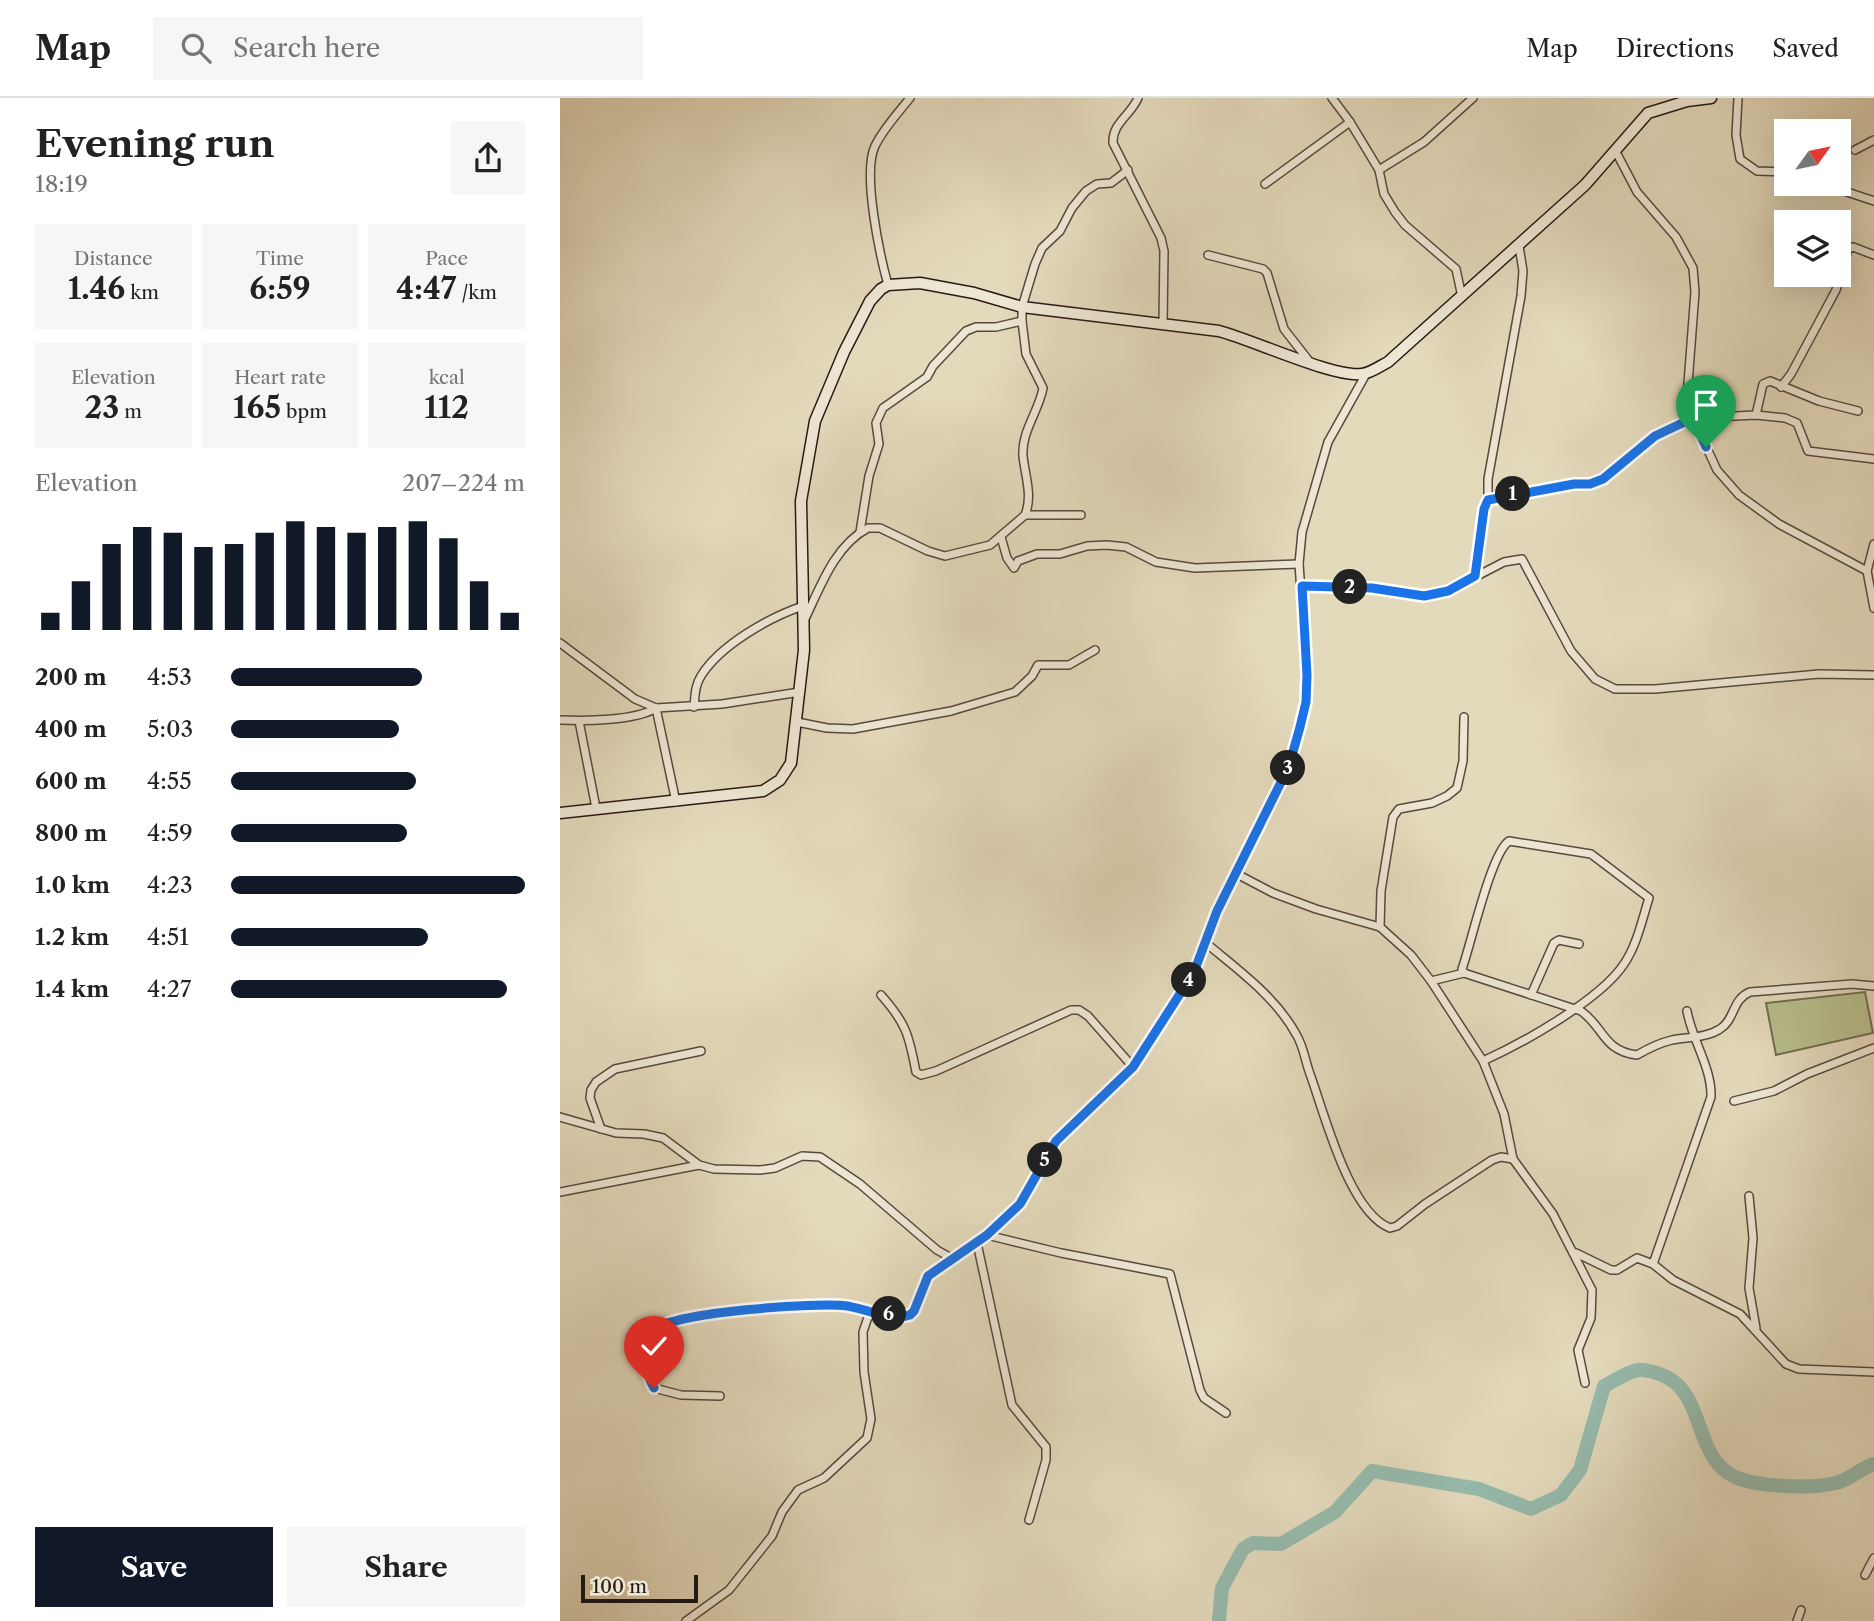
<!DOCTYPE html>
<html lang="en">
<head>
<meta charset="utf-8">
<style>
  body { margin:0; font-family:"Libre Caslon Text",serif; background:#f6f6f6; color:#222; height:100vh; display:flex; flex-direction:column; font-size:26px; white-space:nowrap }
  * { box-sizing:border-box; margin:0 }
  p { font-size:23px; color:#767676 }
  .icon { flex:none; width:38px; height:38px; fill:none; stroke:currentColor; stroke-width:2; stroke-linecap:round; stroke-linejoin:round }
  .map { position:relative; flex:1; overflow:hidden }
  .sheet { display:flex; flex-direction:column; background:#fff; width:560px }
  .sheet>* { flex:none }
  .needle { width:46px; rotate:57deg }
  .fabs { position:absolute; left:1214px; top:21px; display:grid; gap:14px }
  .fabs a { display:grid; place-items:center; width:77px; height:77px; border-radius:0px; background:#fff; box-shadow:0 7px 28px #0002; font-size:35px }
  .scale { position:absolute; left:21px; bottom:18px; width:117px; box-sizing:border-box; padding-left:7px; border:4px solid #271a15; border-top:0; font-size:19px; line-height:24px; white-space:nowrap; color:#271a15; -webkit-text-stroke:5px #ede6d3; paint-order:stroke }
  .pin { position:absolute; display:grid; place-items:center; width:60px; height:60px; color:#fff; margin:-72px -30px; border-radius:50% 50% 50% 0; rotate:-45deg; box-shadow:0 0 7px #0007 }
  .pin .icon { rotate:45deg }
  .km { position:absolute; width:35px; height:35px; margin:-18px; border-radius:50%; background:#222; color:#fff; font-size:19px; line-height:35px; text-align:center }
  .round { display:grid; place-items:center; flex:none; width:74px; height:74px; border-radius:0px; background:#f6f6f6 }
  .headline { display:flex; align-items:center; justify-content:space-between; height:119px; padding:0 35px }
  h1 { font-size:38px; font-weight:700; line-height:52px }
  .stats { display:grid; grid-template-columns:repeat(3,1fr); gap:10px; height:119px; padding:7px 35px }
  .stats div { display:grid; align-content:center; border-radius:0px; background:#f6f6f6; text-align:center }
  .stats b { font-size:30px; font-weight:700 }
  .stats small { font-size:19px; font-weight:400 }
  .stats p { font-size:19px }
  .chart { height:196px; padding:14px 35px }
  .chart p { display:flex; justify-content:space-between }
  .chart svg { width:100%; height:126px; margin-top:7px; stroke:#111827; stroke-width:6 }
  .button { display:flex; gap:14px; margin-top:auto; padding:14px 35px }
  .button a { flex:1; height:80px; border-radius:0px; background:#111827; color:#fff; font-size:28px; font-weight:700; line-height:80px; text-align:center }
  .button a+a { background:#f6f6f6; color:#222 }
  ul { padding:0 35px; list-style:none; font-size:23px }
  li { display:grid; grid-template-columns:112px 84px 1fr; align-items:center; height:52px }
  li i { height:18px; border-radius:9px; background:#111827 }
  header { display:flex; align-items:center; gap:42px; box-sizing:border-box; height:98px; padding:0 35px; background:#fff; border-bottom:2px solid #e0e0e0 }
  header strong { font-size:33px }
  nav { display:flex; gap:38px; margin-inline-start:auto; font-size:24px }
  .search { width:490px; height:63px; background:#f6f6f6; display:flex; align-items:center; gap:18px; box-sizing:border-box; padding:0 24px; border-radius:0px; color:#767676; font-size:26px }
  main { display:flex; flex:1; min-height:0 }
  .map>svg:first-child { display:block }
</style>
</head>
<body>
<header>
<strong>Map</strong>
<div class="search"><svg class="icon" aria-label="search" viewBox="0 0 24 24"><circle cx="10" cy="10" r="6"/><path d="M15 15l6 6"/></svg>Search here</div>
<nav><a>Map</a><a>Directions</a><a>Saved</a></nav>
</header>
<main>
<section class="sheet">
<div class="headline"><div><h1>Evening run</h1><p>18:19</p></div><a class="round"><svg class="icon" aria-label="share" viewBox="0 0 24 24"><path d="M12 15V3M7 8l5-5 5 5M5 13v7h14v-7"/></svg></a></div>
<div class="stats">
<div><p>Distance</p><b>1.46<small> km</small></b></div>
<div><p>Time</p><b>6:59</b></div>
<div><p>Pace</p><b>4:47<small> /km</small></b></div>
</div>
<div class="stats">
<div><p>Elevation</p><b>23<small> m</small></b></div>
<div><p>Heart rate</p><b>165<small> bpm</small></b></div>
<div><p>kcal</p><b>112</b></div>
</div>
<div class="chart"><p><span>Elevation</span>207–224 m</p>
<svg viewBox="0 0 160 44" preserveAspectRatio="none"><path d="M5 44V38M15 44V27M25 44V14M35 44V8M45 44V10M55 44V15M65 44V14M75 44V10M85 44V6M95 44V8M105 44V10M115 44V8M125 44V6M135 44V12M145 44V27M155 44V38"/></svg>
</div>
<ul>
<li><b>200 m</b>4:53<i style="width:65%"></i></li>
<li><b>400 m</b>5:03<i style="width:57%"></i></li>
<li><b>600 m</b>4:55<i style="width:63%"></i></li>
<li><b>800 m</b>4:59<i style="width:60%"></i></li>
<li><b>1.0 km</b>4:23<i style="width:100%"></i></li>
<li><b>1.2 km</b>4:51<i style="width:67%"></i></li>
<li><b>1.4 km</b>4:27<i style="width:94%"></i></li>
</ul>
<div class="button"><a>Save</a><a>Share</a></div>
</section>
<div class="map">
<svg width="1314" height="1523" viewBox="0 0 1314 1523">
  <rect width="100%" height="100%" fill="#e3d9bb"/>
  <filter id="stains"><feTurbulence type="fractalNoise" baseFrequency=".00286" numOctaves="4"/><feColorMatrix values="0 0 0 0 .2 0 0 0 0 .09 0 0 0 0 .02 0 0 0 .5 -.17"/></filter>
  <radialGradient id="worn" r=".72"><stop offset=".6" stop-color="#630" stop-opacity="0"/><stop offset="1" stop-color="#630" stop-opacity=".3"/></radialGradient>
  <polygon fill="#b8be8d" stroke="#706c51" stroke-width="2" points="1305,894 1313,935 1216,957 1206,905"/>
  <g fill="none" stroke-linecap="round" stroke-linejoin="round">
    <path stroke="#96baac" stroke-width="14" d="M659 1523 662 1490 683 1451 693 1445 721 1446 775 1414 812 1373 919 1391 971 1411 1001 1397 1020 1372 1044 1288C1054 1283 1067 1274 1078 1272 1083 1271 1089 1273 1093 1274 1149 1287 1129 1357 1175 1379 1198 1389 1251 1391 1276 1385 1289 1382 1301 1370 1314 1366"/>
    <g stroke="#564a3e" stroke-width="10">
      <g id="street">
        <path d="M578 0C571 17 552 25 553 45L601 140 604 153 603 226"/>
        <polyline points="772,0 790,24 819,72 824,96 835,114 845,127 896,171 902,199"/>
        <polyline points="1178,0 1176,37 1180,61 1197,73 1227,74"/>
        <polyline points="1055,52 1077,94 1116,139 1133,170 1135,194 1127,299 1133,320 1157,372 1179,397 1219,426 1307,473"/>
        <polyline points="1295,52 1314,42"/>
        <polyline points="819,72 864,44 913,0"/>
        <polyline points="705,86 790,24"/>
        <polyline points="1263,86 1314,103"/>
        <polyline points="648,157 703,171 707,175 724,231 749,263"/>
        <path d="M328 187C320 158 302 75 315 48 323 31 338 15 350 0"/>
        <polyline points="1221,289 1231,276 1276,192 1288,151 1293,149 1314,157"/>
        <polyline points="1196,317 1203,286 1210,283 1259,303 1298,313"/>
        <polyline points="928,402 1014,386 1030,386 1043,381 1095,338 1133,320 1196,317 1225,320 1237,325 1248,353 1314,361"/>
        <polyline points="465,417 521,417"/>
        <polyline points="300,434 309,378 319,346 316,325 323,310 367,279 373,268 406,233 416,229 436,229 462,223"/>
        <polyline points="441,439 447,460 454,470 458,463 477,456 500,456 527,448 547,447 566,449 596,464 635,470 739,466"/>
        <polyline points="1314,446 1307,473 1314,510"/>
        <polyline points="914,478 924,411 928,402 928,381 961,198 963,173 959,148"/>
        <polyline points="742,488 812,490 864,498 888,493 944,464 962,461 1011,553 1035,581 1055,591 1095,591 1259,576 1314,577"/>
        <path d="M244 523C260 490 274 448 308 430H320L368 453 385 458 430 447 465 417C473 398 465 378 463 358 461 334 479 313 483 290L466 256 462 223V209L475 166 482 150 500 133 512 110 526 93 537 86 551 85 568 72"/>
        <polyline points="0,545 75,601 96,610 162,606 240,594"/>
        <path d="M134 609C135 598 135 587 141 578 160 547 210 519 243 508"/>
        <path d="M0 622C25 623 75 623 96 610L116 704"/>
        <polyline points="19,623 36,710"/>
        <polyline points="237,624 267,630 293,631 391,613 455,594 472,578 478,567 509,567 535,552"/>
        <path d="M675 775 713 795 756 811 820 829 851 857 871 883 904 875 1021 913C1044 929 1043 953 1077 957 1089 950 1099 945 1112 942 1128 939 1146 940 1160 931 1175 922 1172 901 1190 894L1292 886 1314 888"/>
        <polyline points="820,829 821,793 833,719 839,711 872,705 887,698 897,690 903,663 904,619"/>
        <path d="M646 845C678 872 715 898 736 936 744 949 745 963 750 976 765 1017 789 1114 830 1130L837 1128 865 1106 932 1062 941 1059 953 1061"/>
        <path d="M904 875 902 871C911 846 931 755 949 743L1031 756 1089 800C1082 822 1077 847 1064 866 1040 902 963 945 923 963"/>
        <polyline points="871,883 923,963 944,1016 953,1061 993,1116 1032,1192 1031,1220 1018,1252 1025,1285"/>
        <path d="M321 897C346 925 349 937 356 974L361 977 376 973 511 912H519L528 918 573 969"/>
        <polyline points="971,897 994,845 999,842 1019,846"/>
        <polyline points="1174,1003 1214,993 1247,976 1314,950"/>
        <polyline points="0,1019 56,1035 84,1036 103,1040 139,1067 154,1071 200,1072 215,1070 242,1058 260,1059 300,1086 377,1152 393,1161"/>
        <polyline points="41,1031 30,1000 31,992 36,984 55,971 141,953"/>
        <polyline points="0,1094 139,1067"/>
        <polyline points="1189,1098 1193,1140 1189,1190 1196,1230"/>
        <polyline points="427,1137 501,1155 610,1176 640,1292 644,1300 666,1315"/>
        <polyline points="417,1145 452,1307 486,1349 486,1362 469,1422"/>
        <polyline points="1016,1155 1051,1172 1057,1172 1077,1160 1093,1166 1113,1182 1180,1216 1226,1266 1239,1271 1314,1274"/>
        <path d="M1093 1166 1151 999C1152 970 1132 942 1127 913"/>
        <path d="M160 1298 121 1297 94 1290C86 1277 82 1244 93 1233 114 1213 253 1205 285 1208 294 1209 303 1212 312 1214"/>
        <polyline points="1305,1477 1314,1460"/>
        <path d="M126 1523 169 1492 212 1438 222 1414 238 1392 264 1380 307 1340 311 1321 304 1274 303 1234 309 1216C324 1210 341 1225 354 1213L368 1178 427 1137 460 1106 492 1048 573 969 634 874 657 813 729 668 740 629 746 604 747 577 739 466 742 434 768 344 806 276"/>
        <polyline points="1237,1523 1241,1512"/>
      </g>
    </g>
    <g stroke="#271a15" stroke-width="13">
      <path id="secondary" d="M0 715 203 693 220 682 231 665 244 552 241 403 255 323 284 254 310 203 321 191 328 187 360 185 414 195 462 209 659 233C693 242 774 280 802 276 811 275 820 268 828 264L1025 87 1088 15 1127 3 1151 0"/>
    </g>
    <use href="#street" stroke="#ede6d3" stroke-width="7"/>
    <use href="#secondary" stroke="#ede6d3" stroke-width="10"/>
  </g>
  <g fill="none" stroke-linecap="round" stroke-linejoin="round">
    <g stroke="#fff" stroke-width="14">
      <path id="route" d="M94 1290C85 1275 82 1242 97 1230 119 1214 257 1204 287 1208 306 1211 332 1223 350 1217L354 1213 368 1178 427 1137 460 1106 496 1043 573 969 634 874 657 813 729 668 740 629 746 604 747 577 742 488 812 490 864 498 888 493 915 478 924 411 928 402 1014 386H1030L1043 381 1095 338 1133 320 1146 349"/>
    </g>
    <use href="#route" stroke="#1a73e8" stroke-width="9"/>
  </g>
  <rect width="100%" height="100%" filter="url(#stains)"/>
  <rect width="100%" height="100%" fill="url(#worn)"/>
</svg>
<div class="fabs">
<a><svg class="needle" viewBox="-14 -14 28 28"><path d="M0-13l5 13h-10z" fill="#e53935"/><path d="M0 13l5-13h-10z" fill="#767676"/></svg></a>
<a><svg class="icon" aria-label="layers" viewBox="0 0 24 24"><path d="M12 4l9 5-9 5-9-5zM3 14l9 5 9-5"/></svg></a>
</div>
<div class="scale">100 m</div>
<div class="pin" style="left:1146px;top:349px;background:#1e9e55"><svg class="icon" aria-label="arrive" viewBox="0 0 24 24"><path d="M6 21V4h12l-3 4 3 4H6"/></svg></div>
<div class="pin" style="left:94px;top:1290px;background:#d93025"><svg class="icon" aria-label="check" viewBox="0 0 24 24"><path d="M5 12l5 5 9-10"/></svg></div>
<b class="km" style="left:953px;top:396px">1</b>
<b class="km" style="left:790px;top:489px">2</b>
<b class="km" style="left:728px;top:670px">3</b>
<b class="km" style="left:629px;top:882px">4</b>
<b class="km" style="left:485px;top:1062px">5</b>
<b class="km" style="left:329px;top:1216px">6</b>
</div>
</main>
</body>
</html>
